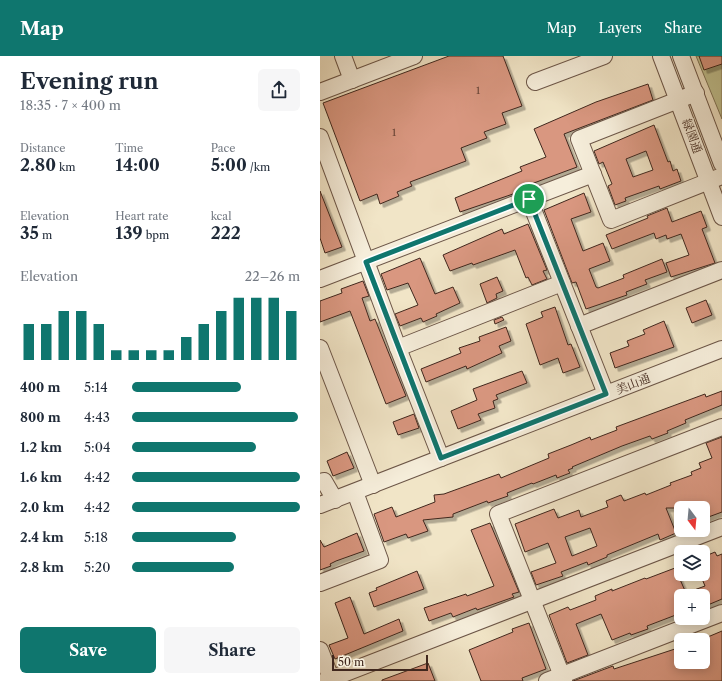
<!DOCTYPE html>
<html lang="en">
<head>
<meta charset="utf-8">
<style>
  body { margin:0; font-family:"Libre Caslon Text","Noto Serif JP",serif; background:#f6f6f7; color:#1f2937; height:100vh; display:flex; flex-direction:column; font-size:15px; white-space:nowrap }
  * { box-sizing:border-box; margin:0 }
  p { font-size:13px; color:#747a83 }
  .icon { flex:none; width:22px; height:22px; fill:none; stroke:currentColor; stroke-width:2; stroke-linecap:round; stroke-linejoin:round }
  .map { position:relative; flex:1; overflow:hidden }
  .panel { display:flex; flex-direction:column; background:#fff; width:320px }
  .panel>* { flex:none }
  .needle { width:26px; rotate:164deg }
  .controls { position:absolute; left:354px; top:445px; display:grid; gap:8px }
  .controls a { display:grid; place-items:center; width:36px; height:36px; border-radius:6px; background:#fff; box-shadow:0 2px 10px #0003; font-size:20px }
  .scale { position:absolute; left:12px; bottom:10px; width:96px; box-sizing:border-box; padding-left:4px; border:2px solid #40271d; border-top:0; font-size:11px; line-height:14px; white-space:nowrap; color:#40271d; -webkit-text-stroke:3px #f6eedb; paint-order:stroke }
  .pin { position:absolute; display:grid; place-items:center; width:34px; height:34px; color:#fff; margin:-17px; border:2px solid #fff; border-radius:50%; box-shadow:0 1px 4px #0007 }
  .round { display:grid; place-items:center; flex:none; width:42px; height:42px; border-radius:6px; background:#f6f6f7 }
  .head { display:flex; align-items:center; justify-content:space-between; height:68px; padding:0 20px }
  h1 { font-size:22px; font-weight:800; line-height:30px }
  .metrics { display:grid; grid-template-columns:repeat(3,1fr); gap:6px; height:68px; padding:4px 20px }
  .metrics div { display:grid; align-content:center }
  .metrics b { font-size:17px; font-weight:800 }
  .metrics small { font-size:11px; font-weight:400 }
  .metrics p { font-size:11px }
  .chart { height:112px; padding:8px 20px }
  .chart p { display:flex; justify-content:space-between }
  .chart svg { width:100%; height:72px; margin-top:4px; stroke:#0f766e; stroke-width:6 }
  .cta { display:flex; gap:8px; margin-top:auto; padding:8px 20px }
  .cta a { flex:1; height:46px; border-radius:6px; background:#0f766e; color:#fff; font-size:16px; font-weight:800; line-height:46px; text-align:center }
  .cta a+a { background:#f6f6f7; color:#1f2937 }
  ul { padding:0 20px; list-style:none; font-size:13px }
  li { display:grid; grid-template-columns:64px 48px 1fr; align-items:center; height:30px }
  li i { height:10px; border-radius:5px; background:#0f766e }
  header { display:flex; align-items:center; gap:24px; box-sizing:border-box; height:56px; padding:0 20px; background:#0f766e; color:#fff }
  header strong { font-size:19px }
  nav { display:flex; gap:22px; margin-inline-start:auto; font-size:14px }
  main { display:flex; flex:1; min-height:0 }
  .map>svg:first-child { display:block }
</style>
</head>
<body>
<header>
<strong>Map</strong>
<nav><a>Map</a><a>Layers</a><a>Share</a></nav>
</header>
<main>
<section class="panel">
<div class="head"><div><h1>Evening run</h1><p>18:35 · 7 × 400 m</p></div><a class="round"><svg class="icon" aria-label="share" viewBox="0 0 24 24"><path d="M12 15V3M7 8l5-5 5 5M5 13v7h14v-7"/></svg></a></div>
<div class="metrics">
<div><p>Distance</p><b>2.80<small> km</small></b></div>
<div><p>Time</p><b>14:00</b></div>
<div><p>Pace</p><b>5:00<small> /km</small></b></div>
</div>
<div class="metrics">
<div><p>Elevation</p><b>35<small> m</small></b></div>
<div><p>Heart rate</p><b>139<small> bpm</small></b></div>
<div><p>kcal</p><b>222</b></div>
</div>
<div class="chart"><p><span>Elevation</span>22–26 m</p>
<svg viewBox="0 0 160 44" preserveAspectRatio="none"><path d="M5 44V22M15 44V22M25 44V14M35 44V14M45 44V22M55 44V38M65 44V38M75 44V38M85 44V38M95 44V30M105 44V22M115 44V14M125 44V6M135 44V6M145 44V6M155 44V14"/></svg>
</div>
<ul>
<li><b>400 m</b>5:14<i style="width:65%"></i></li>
<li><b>800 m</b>4:43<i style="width:99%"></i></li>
<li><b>1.2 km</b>5:04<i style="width:74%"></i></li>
<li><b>1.6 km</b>4:42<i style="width:100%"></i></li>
<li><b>2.0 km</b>4:42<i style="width:100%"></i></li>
<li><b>2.4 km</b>5:18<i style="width:62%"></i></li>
<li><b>2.8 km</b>5:20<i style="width:61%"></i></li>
</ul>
<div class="cta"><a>Save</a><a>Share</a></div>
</section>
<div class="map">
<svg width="402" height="625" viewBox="0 0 402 625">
  <defs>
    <filter id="shadow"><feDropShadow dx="3.5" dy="3.5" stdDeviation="0" flood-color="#0004"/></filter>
  </defs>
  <rect width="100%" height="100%" fill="#f1e5c7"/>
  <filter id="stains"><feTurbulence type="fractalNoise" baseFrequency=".005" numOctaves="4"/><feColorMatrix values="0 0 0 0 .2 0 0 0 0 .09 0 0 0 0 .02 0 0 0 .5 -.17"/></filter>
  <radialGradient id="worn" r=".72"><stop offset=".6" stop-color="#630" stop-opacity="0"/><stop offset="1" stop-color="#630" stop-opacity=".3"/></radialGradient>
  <polygon fill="#c1c291" stroke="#807457" points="376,0 402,0 402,63"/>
  <g fill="#d99780" stroke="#40271d" fill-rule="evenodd" filter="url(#shadow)">
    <polygon points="129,0 183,0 202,50 182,57 186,68 164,76 167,82 141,92 146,105 90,126 92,130 77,136 79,140 60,148 57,138 40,145 3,47"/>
    <polygon points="379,0 402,0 402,8 384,14"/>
    <polygon points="328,28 333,44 244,78 257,111 195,134 196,137 140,156 135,142 202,115 200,111 226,101 214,73 276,46"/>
    <path d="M334 69 348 106 350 105 353 115 357 113 361 125 340 133 339 130 305 142 306 145 295 149 288 130 292 128 283 106 279 108 274 95ZM326 95 333 114 313 121 306 103Z"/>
    <polygon points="0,135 22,191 5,197 0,182"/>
    <polygon points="264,137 271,156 251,163 263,195 283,187 290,205 269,213 276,231 278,232 304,222 303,219 342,203 347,216 325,224 327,228 306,236 307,239 266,253 256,226 252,227 224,154"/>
    <polygon points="347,152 352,166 381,155 387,171 382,173 395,207 351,221 346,207 369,199 361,178 347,183 346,179 336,183 334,177 292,193 286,179 328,162 327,160"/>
    <polygon points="208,168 227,214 223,215 227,223 212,229 208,221 206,222 195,194 153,209 152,207 130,215 123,199 182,173 184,178"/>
    <polygon points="100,202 115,238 133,231 140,247 116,258 117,260 103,266 101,262 80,270 75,258 98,249 88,227 67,234 61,218"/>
    <polygon points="177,221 183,235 176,238 177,242 167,247 160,228"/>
    <polygon points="43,225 49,240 42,242 50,265 55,263 86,340 66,348 30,255 0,266 0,245 22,237 21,233"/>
    <polygon points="386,244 392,259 372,267 366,252"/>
    <polygon points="235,251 248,289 251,288 260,311 243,317 238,302 220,309 206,268 223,261 221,256"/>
    <polygon points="182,261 184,264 175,268 174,264"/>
    <polygon points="344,265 354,291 295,312 290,297 309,290 307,285 325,278 323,274"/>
    <polygon points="186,271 191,285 179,290 182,297 147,313 146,310 106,326 101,313 141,297 139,292 160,285 159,281"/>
    <polygon points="202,315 207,327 176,339 178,343 173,345 175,352 158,358 161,364 138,373 131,355 157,344 153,333"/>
    <polygon points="402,335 402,349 365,364 366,367 347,375 348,377 332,383 330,380 302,390 252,411 253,412 248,414 250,417 237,422 236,419 213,428 212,427 187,437 188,440 168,447 167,445 133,458 133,461 103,464 108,475 88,482 86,478 64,486 54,458 72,451 76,461 115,446 114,439 124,438 179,418 181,422 229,402 228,398 251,389 270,381 271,384 297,374 296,371 385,338 386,341"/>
    <polygon points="94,358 99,372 78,379 73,366"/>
    <path d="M402 381V456L383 463V452H346L356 477 340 484 338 478 287 499V501L268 509 267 506 241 516 243 520 216 529 211 516 236 507 228 487 205 496 195 468 234 453 238 462 259 454 261 461 288 451 286 445 301 439 304 445 325 437 326 439 351 429 350 427 372 419 371 416 381 412 379 407 392 402 386 387ZM270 472 277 490 252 500 245 481Z"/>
    <polygon points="27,396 34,412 13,420 7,405"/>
    <polygon points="170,467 199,536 192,538 194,541 157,554 156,552 133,561 131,557 109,565 104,552 146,538 147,540 174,530 151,474"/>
    <polygon points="37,477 44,495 16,505 10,508 11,510 0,514 0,484 4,491"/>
    <polygon points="395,496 397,500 402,498 402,543 383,551 383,540 361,540 361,557 327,570 328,573 311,579 310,577 292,584 281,558 256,568 268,599 247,607 229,559 248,551 250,554 276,544 275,540 292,533 292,535 325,522 326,523 355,512 366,537 385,530 380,518 383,518 383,501"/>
    <polygon points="97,515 104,533 54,551 49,537 57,534 56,532"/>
    <polygon points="30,541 44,578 79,563 83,575 15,603 9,589 28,582 15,547"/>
    <polygon points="209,567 226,613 202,622 203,625 161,625 149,594 193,576 192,573"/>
    <polygon points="402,575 402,625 253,625 293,610 294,613 361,591 361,606 383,606 383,583"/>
    <polygon points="108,607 115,625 62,625 62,624"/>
  </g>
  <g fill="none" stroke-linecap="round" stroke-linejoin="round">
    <g stroke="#6c5648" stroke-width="18">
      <g id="minor">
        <polyline points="23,0 32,24"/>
        <polyline points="341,0 402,161"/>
        <polyline points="361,0 402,108"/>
        <polyline points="215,26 284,0"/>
        <polyline points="0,36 94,0"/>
        <polyline points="376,37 259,83 291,164 402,120"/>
        <polyline points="0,81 78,292 121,402"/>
        <polyline points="209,143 286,338"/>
        <polyline points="0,223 273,118"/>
        <polyline points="259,270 402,214"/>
        <polyline points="0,292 53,429"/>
        <polyline points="78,292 242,227"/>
        <polyline points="0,426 4,425 15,444"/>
        <polyline points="0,449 402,293"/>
        <polyline points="0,527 60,504 35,436"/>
        <polyline points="0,594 12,625"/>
        <polyline points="5,625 402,471"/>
        <polyline points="227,625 402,557"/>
        <polyline points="244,625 178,458 402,371"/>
      </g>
    </g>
    <use href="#minor" stroke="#f6eedb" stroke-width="16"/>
  </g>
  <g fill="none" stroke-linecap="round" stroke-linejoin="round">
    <g stroke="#fff" stroke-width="8">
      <polygon id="route" points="209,143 286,338 121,402 46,206"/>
    </g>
    <use href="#route" stroke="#0f766e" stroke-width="5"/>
  </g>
  <g text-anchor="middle" stroke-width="3" stroke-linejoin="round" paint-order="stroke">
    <g font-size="10" fill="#664336">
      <text x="158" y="38">1</text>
      <text x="74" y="80">1</text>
    </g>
    <g font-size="12" fill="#40271d" stroke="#f6eedb">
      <text transform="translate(372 80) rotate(70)" y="4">緑園通</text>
      <text transform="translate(313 328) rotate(-21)" y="4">美山通</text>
    </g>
  </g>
  <rect width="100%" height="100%" filter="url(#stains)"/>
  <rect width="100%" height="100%" fill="url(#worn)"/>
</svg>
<div class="controls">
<a><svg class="needle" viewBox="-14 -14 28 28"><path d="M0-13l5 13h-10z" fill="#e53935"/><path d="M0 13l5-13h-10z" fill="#747a83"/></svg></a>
<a><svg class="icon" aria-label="layers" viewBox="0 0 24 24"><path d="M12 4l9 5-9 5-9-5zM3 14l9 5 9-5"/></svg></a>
<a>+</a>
<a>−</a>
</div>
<div class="scale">50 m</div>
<div class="pin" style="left:209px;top:143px;background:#1e9e55"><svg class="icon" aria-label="arrive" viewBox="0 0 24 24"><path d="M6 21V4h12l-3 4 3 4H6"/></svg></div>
</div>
</main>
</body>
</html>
